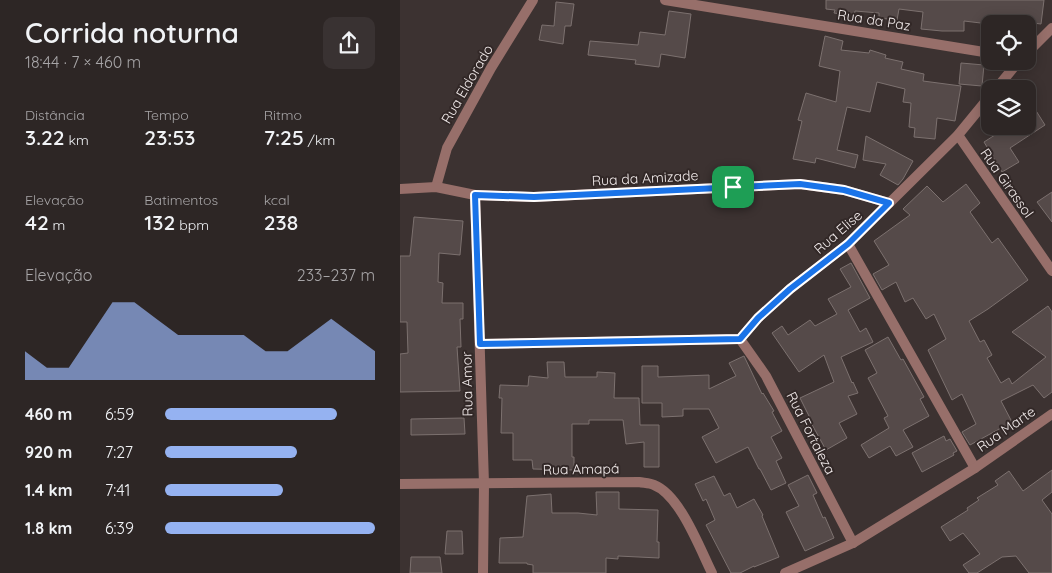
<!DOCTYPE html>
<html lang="pt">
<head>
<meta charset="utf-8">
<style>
  body { margin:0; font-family:Quicksand,sans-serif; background:#393232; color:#f1f3f6; height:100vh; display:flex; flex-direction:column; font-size:19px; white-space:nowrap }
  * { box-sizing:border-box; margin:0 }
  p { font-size:16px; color:#a7a5a7 }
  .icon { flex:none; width:28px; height:28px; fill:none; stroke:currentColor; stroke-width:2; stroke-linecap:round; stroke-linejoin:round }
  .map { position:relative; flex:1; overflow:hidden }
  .side { display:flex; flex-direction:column; background:#2d2625; width:400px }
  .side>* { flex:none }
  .fabs { position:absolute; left:581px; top:15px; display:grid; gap:10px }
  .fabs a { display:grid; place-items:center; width:55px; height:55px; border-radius:10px; background:#2d2625; box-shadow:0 2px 12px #0003,0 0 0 1px #484342; font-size:25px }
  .pin { position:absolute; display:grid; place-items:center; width:42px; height:42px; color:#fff; margin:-21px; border-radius:10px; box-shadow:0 2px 8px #0006 }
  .round { display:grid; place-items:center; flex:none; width:52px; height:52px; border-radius:10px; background:#393232 }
  .overview { display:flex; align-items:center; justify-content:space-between; height:85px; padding:0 25px }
  h1 { font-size:28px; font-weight:600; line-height:38px }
  .metrics { display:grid; grid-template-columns:repeat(3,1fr); gap:8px; height:85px; padding:5px 25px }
  .metrics div { display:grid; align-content:center }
  .metrics b { font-size:21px; font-weight:600 }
  .metrics small { font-size:14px; font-weight:400 }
  .metrics p { font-size:14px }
  .chart { height:140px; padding:10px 25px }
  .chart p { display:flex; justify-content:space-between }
  .chart svg { width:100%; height:90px; margin-top:5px; fill:#95b2f1; opacity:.7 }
  ul { padding:0 25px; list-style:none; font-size:16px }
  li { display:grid; grid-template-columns:80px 60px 1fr; align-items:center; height:38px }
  li i { height:12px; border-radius:6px; background:#95b2f1 }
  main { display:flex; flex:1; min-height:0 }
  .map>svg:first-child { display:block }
</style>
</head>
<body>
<main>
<section class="side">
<div class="overview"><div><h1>Corrida noturna</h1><p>18:44 · 7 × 460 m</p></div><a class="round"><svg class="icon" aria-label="share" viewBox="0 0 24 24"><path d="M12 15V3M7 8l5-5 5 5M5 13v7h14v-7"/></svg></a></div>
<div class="metrics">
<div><p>Distância</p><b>3.22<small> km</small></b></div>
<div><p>Tempo</p><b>23:53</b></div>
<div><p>Ritmo</p><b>7:25<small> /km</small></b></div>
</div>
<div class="metrics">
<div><p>Elevação</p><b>42<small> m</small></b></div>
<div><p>Batimentos</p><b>132<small> bpm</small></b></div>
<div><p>kcal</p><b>238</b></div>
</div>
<div class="chart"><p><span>Elevação</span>233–237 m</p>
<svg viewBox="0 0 160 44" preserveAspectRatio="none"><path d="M0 44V30L10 38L20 38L30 22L40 6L50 6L60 14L70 22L80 22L90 22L100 22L110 30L120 30L130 22L140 14L150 22L160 30V44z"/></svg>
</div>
<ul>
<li><b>460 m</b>6:59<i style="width:82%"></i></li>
<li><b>920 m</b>7:27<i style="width:63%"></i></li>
<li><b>1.4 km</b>7:41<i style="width:56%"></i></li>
<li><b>1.8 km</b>6:39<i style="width:100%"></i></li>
</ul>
</section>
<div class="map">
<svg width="652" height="573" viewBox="0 0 652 573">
  <rect width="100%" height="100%" fill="#3c3231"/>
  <g fill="#554a49" stroke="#7c716f">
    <polygon points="426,0 644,0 641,24 610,20 610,24 589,24 564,21 564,31 542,31 521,29 523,12 499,9 497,20 479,18 479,13 455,11 454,16 434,13 435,10 426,9"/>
    <polygon points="156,2 174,4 171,26 165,26 163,44 139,40 142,25 154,26"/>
    <polygon points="269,11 291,14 285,58 261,54 259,67 235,64 236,60 188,55 190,41 238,45 240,32 265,35"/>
    <polygon points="425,36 443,41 441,50 469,53 470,50 486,55 485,58 503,62 501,69 524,74 523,81 561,86 555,121 537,118 535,139 514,137 515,128 509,127 511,103 503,102 505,89 477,82 470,112 447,107 437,150 458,155 455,168 416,158 415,163 393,159 402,121 398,120 406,93 436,102 440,71 419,66"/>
    <polygon points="561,63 584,65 582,86 559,84"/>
    <polygon points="628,98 645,125 610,148 619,162 602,172 584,142 609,126 628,126"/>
    <polygon points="466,136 513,161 503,179 498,185 480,175 486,164 463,160"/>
    <polygon points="566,184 580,203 570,212 592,243 598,238 628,280 588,309 569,321 580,342 584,340 592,355 587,358 601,383 609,378 612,384 646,357 612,332 648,306 652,312 652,392 644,398 633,385 601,401 612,422 570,445 562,432 576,424 562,394 552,400 528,350 546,339 534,314 526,319 513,298 505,302 496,282 482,290 473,274 489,265 474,241 510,215 503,209 527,186 543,202"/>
    <polygon points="652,192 652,222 637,202"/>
    <polygon points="14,217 63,221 60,255 39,253 38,282 43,283 42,303 63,303 63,319 60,319 61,347 57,347 60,391 0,392 0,354 8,353 7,322 0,322 0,256 10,256"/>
    <polygon points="451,263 470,298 448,310 460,332 466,328 473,342 441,357 452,383 453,382 458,393 448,396 457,414 439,423 447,438 426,450 410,421 411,420 400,398 434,382 424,355 399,372 372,333 382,326 388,335 410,320 415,326 437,314 428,299 451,287 440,269"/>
    <polygon points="488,337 501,360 503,359 524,397 520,399 529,416 503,430 513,447 496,456 490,446 469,458 461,445 489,428 484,418 488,416 468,378 477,373 465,350"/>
    <polygon points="344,356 362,394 363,393 374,411 372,412 382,431 371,437 382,458 376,461 386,483 371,490 360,469 359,469 348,447 316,463 302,437 319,428 309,409 283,409 283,416 262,417 262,403 242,403 242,366 258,366 258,377 309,375 309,389 336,376 329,363"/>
    <polygon points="147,362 164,362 165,377 197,377 197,372 215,373 214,398 239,398 240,425 259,425 259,467 244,467 244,442 226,444 223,420 189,420 189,424 172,424 172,457 174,457 174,470 133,469 132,460 113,460 113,433 101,433 102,398 99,398 100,385 128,386 129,376 148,378"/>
    <polygon points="64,418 65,434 11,435 11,419"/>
    <polygon points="544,436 546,441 550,439 557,451 553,453 554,455 522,472 512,453"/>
    <polygon points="652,470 652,492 642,500 652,514 652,573 629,573 616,556 602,557 577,573 569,573 563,565 580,554 563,533 550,541 541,527 568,510 567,508 579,500 577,498 598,485 595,481 609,471 623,491"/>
    <polygon points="408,475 417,493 413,495 423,518 425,517 434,538 405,551 386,512 399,506 388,485"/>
    <polygon points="314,476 324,496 330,493 337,508 354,499 363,515 362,516 379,557 354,567 354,566 340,573 331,573 306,525 315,520 306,499 303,501 295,484"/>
    <polygon points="196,492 219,492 219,509 258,510 257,542 259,542 259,558 218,556 218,559 206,558 206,573 133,573 133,565 127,564 127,563 99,563 100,538 123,537 127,496 151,494 152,513 178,513 197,515"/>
    <polygon points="47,531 62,531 63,554 45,554"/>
    <polygon points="11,557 40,557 42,573 10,573"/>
  </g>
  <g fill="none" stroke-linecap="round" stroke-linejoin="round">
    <g stroke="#976f6a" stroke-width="10">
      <polyline points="265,0 590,53"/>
      <polyline points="628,52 652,28"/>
      <polyline points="596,89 619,61"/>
      <polyline points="558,135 652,271"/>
      <polyline points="36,187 47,148 91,68 133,0"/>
      <polyline points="0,189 36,187 75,195 133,197 400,184 444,190 489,203"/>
      <polyline points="75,195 84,484 83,573"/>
      <polyline points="448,244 575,468"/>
      <polyline points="340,339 358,318 390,289 448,244 558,135 590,96"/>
      <polyline points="340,339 366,376 453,543"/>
      <polyline points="80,344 340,339"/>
      <path d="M0 484 239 482C244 483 250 483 254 485 280 495 300 549 312 573"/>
      <polyline points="385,573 453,543 575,468 652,414"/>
    </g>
  </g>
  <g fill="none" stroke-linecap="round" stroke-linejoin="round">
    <g stroke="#fff" stroke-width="10">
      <polygon id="route" points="400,184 444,190 489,203 448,244 390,289 358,318 340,339 80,344 75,195 134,197"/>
    </g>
    <use href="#route" stroke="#1a73e8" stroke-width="6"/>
  </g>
  <g text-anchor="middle" stroke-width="4" stroke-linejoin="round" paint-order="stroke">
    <g font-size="14" fill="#f2ebeb" stroke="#322827">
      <text transform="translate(474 20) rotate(9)" y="5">Rua da Paz</text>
      <text transform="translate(67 84) rotate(-60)" y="5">Rua Eldorado</text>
      <text transform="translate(245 178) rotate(-3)" y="5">Rua da Amizade</text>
      <text transform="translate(607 183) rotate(55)" y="5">Rua Girassol</text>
      <text transform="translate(438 232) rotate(-41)" y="5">Rua Elise</text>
      <text transform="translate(67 384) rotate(-91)" y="5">Rua Amor</text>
      <text transform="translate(606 429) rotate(-35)" y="5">Rua Marte</text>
      <text transform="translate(411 433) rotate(63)" y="5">Rua Fortaleza</text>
      <text transform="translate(181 469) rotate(-1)" y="5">Rua Amapá</text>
    </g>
  </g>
</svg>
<div class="fabs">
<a><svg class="icon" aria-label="locate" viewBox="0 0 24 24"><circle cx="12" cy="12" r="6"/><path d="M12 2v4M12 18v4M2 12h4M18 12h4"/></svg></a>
<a><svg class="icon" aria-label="layers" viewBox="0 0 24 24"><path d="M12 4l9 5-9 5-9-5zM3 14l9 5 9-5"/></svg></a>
</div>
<div class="pin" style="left:333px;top:187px;background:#1e9e55"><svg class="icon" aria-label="arrive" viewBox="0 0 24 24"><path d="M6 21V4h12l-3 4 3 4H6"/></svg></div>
</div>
</main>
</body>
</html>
